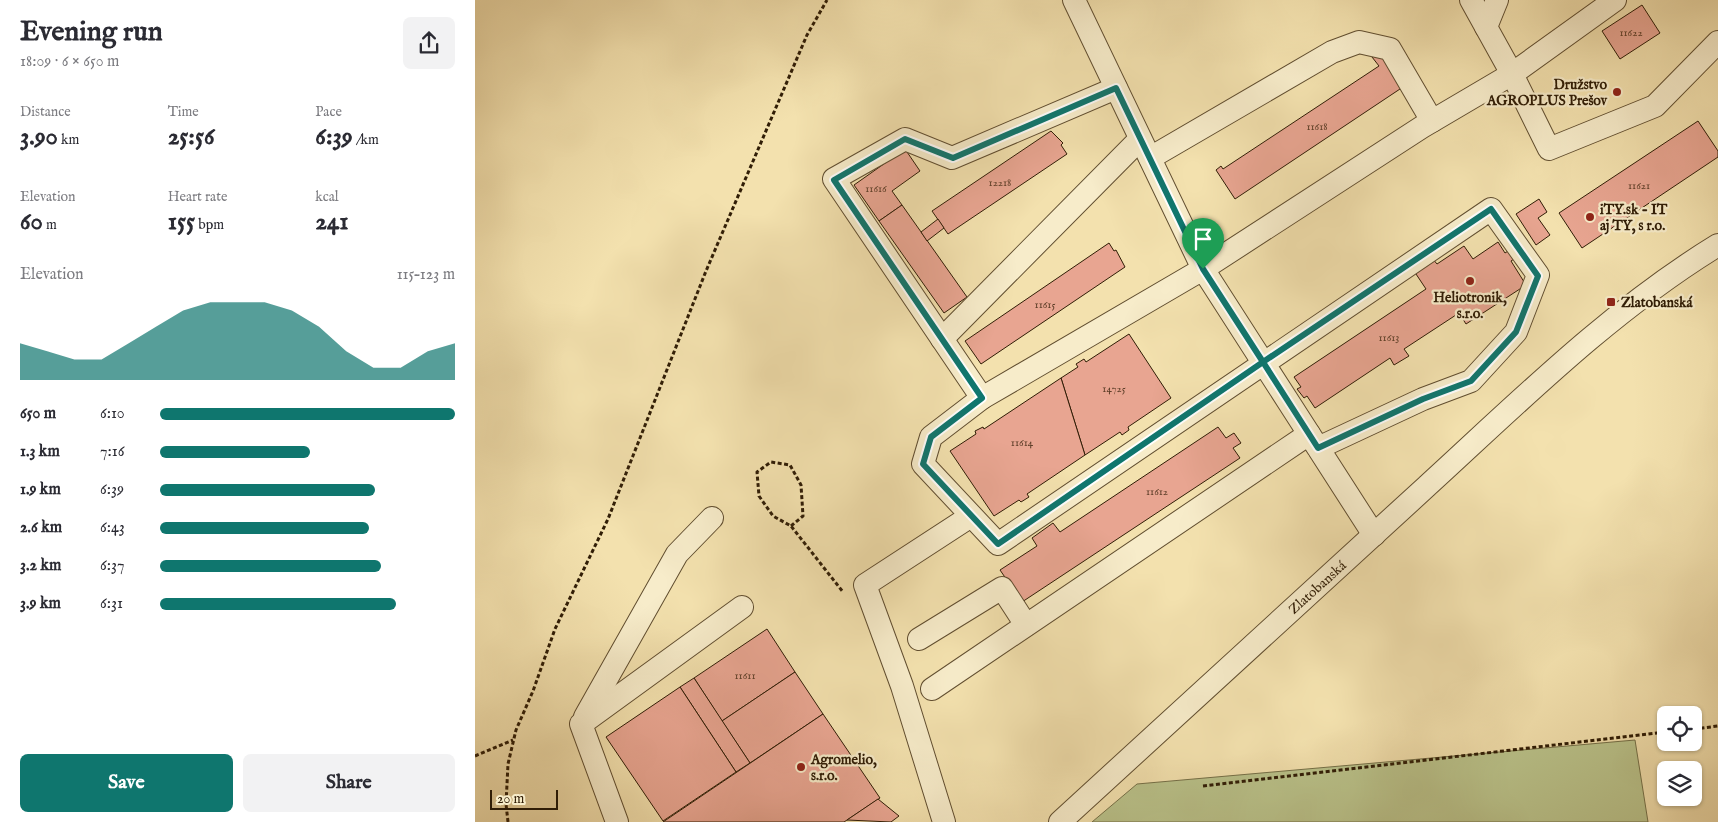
<!DOCTYPE html>
<html lang="en">
<head>
<meta charset="utf-8">
<style>
  body { margin:0; font-family:"IM FELL English",serif; background:#f2f2f3; color:#2b2b33; height:100vh; display:flex; flex-direction:column; font-size:19px; white-space:nowrap }
  * { box-sizing:border-box; margin:0 }
  p { font-size:16px; color:#7c7c81 }
  .icon { flex:none; width:28px; height:28px; fill:none; stroke:currentColor; stroke-width:2; stroke-linecap:round; stroke-linejoin:round }
  .map { position:relative; flex:1; overflow:hidden }
  .sheet { display:flex; flex-direction:column; background:#fff; width:475px }
  .sheet>* { flex:none }
  .tools { position:absolute; left:1182px; top:706px; display:grid; gap:10px }
  .tools a { display:grid; place-items:center; width:45px; height:45px; border-radius:8px; background:#fff; box-shadow:0 1px 4px #0004; font-size:25px }
  .scale { position:absolute; left:15px; bottom:12px; width:68px; box-sizing:border-box; padding-left:5px; border:2px solid #301d06; border-top:0; font-size:14px; line-height:18px; white-space:nowrap; color:#301d06; -webkit-text-stroke:4px #f7ecca; paint-order:stroke }
  .pin { position:absolute; display:grid; place-items:center; width:42px; height:42px; color:#fff; margin:-51px -21px; border-radius:50% 50% 50% 0; rotate:-45deg; box-shadow:0 0 5px #0007 }
  .pin .icon { rotate:45deg }
  .round { display:grid; place-items:center; flex:none; width:52px; height:52px; border-radius:8px; background:#f2f2f3 }
  .overview { display:flex; align-items:center; justify-content:space-between; height:85px; padding:0 20px }
  h1 { font-size:28px; font-weight:800; line-height:38px }
  .stats { display:grid; grid-template-columns:repeat(3,1fr); gap:8px; height:85px; padding:5px 20px }
  .stats div { display:grid; align-content:center }
  .stats b { font-size:25px; font-weight:800 }
  .stats small { font-size:14px; font-weight:400 }
  .stats p { font-size:14px }
  .chart { height:140px; padding:10px 20px }
  .chart p { display:flex; justify-content:space-between }
  .chart svg { width:100%; height:90px; margin-top:5px; fill:#0f766e; opacity:.7 }
  .button { display:flex; gap:10px; margin-top:auto; padding:10px 20px }
  .button a { flex:1; height:58px; border-radius:8px; background:#0f766e; color:#fff; font-size:20px; font-weight:800; line-height:58px; text-align:center }
  .button a+a { background:#f2f2f3; color:#2b2b33 }
  ul { padding:0 20px; list-style:none; font-size:16px }
  li { display:grid; grid-template-columns:80px 60px 1fr; align-items:center; height:38px }
  li i { height:12px; border-radius:6px; background:#0f766e }
  main { display:flex; flex:1; min-height:0 }
  .map>svg:first-child { display:block }
</style>
</head>
<body>
<main>
<section class="sheet">
<div class="overview"><div><h1>Evening run</h1><p>18:09 · 6 × 650 m</p></div><a class="round"><svg class="icon" aria-label="share" viewBox="0 0 24 24"><path d="M12 15V3M7 8l5-5 5 5M5 13v7h14v-7"/></svg></a></div>
<div class="stats">
<div><p>Distance</p><b>3.90<small> km</small></b></div>
<div><p>Time</p><b>25:56</b></div>
<div><p>Pace</p><b>6:39<small> /km</small></b></div>
</div>
<div class="stats">
<div><p>Elevation</p><b>60<small> m</small></b></div>
<div><p>Heart rate</p><b>155<small> bpm</small></b></div>
<div><p>kcal</p><b>241</b></div>
</div>
<div class="chart"><p><span>Elevation</span>115–123 m</p>
<svg viewBox="0 0 160 44" preserveAspectRatio="none"><path d="M0 44V26L10 30L20 34L30 34L40 26L50 18L60 10L70 6L80 6L90 6L100 10L110 18L120 30L130 38L140 38L150 30L160 26V44z"/></svg>
</div>
<ul>
<li><b>650 m</b>6:10<i style="width:100%"></i></li>
<li><b>1.3 km</b>7:16<i style="width:51%"></i></li>
<li><b>1.9 km</b>6:39<i style="width:73%"></i></li>
<li><b>2.6 km</b>6:43<i style="width:71%"></i></li>
<li><b>3.2 km</b>6:37<i style="width:75%"></i></li>
<li><b>3.9 km</b>6:31<i style="width:80%"></i></li>
</ul>
<div class="button"><a>Save</a><a>Share</a></div>
</section>
<div class="map">
<svg width="1243" height="822" viewBox="0 0 1243 822">
  <rect width="100%" height="100%" fill="#f3e1ae"/>
  <filter id="stains"><feTurbulence type="fractalNoise" baseFrequency=".004" numOctaves="4"/><feColorMatrix values="0 0 0 0 .2 0 0 0 0 .09 0 0 0 0 .02 0 0 0 .5 -.17"/></filter>
  <radialGradient id="worn" r=".72"><stop offset=".6" stop-color="#630" stop-opacity="0"/><stop offset="1" stop-color="#630" stop-opacity=".3"/></radialGradient>
  <polygon fill="#bac38b" stroke="#757048" points="1160,740 1173,822 617,822 662,784"/>
  <g fill="#e8a591" stroke="#301d06">
    <polygon points="1167,5 1185,33 1145,59 1127,31"/>
    <polygon points="907,50 931,85 760,199 741,170 746,166 748,169 904,66 897,57"/>
    <polygon points="1223,121 1243,151 1243,157 1107,248 1084,213"/>
    <polygon points="576,131 588,143 586,145 592,154 473,234 457,211"/>
    <polygon points="430,149 445,171 417,191 427,205 404,221 379,185"/>
    <polygon points="1064,199 1072,212 1063,218 1075,235 1061,245 1041,214"/>
    <polygon points="427,205 492,297 469,313 404,221"/>
    <polygon points="463,219 469,228 452,241 446,232"/>
    <polygon points="1023,242 1030,253 1033,251 1039,259 1036,261 1051,285 991,324 984,313 929,349 934,356 919,365 915,358 840,408 832,396 829,398 822,389 826,387 819,377 951,289 939,271 957,258 962,264 989,246 998,259"/>
    <polygon points="634,243 639,251 641,250 650,267 506,364 490,341"/>
    <polygon points="654,334 696,398 653,427 654,430 647,435 645,432 610,455 586,378 603,367 601,364 609,359 611,362"/>
    <polygon points="586,378 610,455 552,494 554,497 546,502 544,500 519,516 475,451 501,434 500,431 508,427 509,429"/>
    <polygon points="743,427 751,438 759,433 766,443 758,448 765,458 547,602 525,570 562,546 557,538 578,523 585,532"/>
    <polygon points="292,629 320,672 247,721 219,678"/>
    <polygon points="320,672 348,714 275,763 247,721"/>
    <polygon points="219,678 275,763 261,772 205,687"/>
    <polygon points="205,687 261,772 188,821 131,737"/>
    <polygon points="348,714 405,798 369,822 188,822"/>
    <polygon points="403,799 424,816 416,822 372,820"/>
  </g>
  <g fill="none" stroke-linecap="round" stroke-linejoin="round">
    <g stroke="#614e30" stroke-width="24">
      <g id="minor">
        <polyline points="599,0 728,269 947,127 1037,74 1074,149 1180,106 1243,42"/>
        <polyline points="996,0 1037,74 1140,0"/>
        <polyline points="1011,27 1022,0"/>
        <polyline points="675,158 857,52 884,42 915,49 957,121"/>
        <polyline points="467,339 665,139"/>
        <polyline points="507,398 359,179 430,139 477,158 641,88"/>
        <path d="M843 448 948 399 996 381 1041 332 1063 275 1016 209 523 544 448 464 456 437 507 398 728 269C785 358 842 446 899 535"/>
        <polyline points="444,639 527,588 551,625"/>
        <polyline points="457,689 834,434"/>
        <polyline points="110,717 202,554 237,518"/>
        <polyline points="142,822 106,724 267,607"/>
        <polyline points="469,822 427,686 390,585 496,516"/>
        <path d="M585 822C708 710 830 598 952 486 1045 401 1135 311 1243 245"/>
      </g>
    </g>
    <g stroke="#301d06" stroke-width="3" stroke-dasharray="4 2.5" stroke-linecap="butt">
      <polyline points="316,526 328,516 326,485 315,465 296,462 282,472 284,496 298,516 316,526 368,592"/>
      <polyline points="1219,729 1243,726"/>
      <polyline points="0,756 38,740"/>
      <polyline points="728,786 1191,732"/>
      <polyline points="33,822 31,804 33,764 41,730 58,691 80,629 133,519 231,271 332,35 352,0"/>
    </g>
    <use href="#minor" stroke="#f7ecca" stroke-width="22"/>
  </g>
  <g fill="none" stroke-linecap="round" stroke-linejoin="round">
    <g stroke="#fff" stroke-width="10">
      <polyline id="route" points="728,269 641,88 478,158 430,139 359,180 507,398 456,437 448,464 523,544 788,362 843,448 948,399 996,381 1041,332 1063,276 1016,209 788,362 728,269"/>
    </g>
    <use href="#route" stroke="#0f766e" stroke-width="6"/>
  </g>
  <g fill="#8f2418" stroke="#f7ecca" stroke-width="2">
    <circle cx="1142" cy="92" r="5"/>
    <circle cx="1115" cy="217" r="5"/>
    <circle cx="995" cy="281" r="5"/>
    <rect x="1131" y="297" width="10" height="10" rx="2.5"/>
    <circle cx="326" cy="767" r="5"/>
  </g>
  <g text-anchor="middle" stroke-width="4.5" stroke-linejoin="round" paint-order="stroke">
    <g font-size="11" fill="#5e3f29">
      <text x="1156" y="36">11622</text>
      <text x="842" y="130">11618</text>
      <text x="525" y="186">12218</text>
      <text x="1164" y="189">11621</text>
      <text x="401" y="192">11616</text>
      <text x="570" y="308">11615</text>
      <text x="914" y="341">11613</text>
      <text x="639" y="392">14725</text>
      <text x="547" y="446">11614</text>
      <text x="682" y="495">11612</text>
      <text x="270" y="679">11611</text>
    </g>
    <g font-size="14" font-weight="bold" fill="#301d06" stroke="#f7ecca" text-anchor="start">
      <text x="1132" y="89" text-anchor="end">Družstvo<tspan x="1132" dy="16">AGROPLUS Prešov</tspan></text>
      <text x="1125" y="214">iTY.sk - IT<tspan x="1125" dy="16">aj TY, s r.o.</tspan></text>
      <text x="995" y="302" text-anchor="middle">Heliotronik,<tspan x="995" dy="16">s.r.o.</tspan></text>
      <text x="1146" y="307">Zlatobanská</text>
      <text x="336" y="764">Agromelio,<tspan x="336" dy="16">s.r.o.</tspan></text>
    </g>
    <g font-size="14" fill="#301d06" stroke="#f7ecca">
      <text transform="translate(842 587) rotate(-42)" y="5">Zlatobanská</text>
    </g>
  </g>
  <rect width="100%" height="100%" filter="url(#stains)"/>
  <rect width="100%" height="100%" fill="url(#worn)"/>
</svg>
<div class="tools">
<a><svg class="icon" aria-label="locate" viewBox="0 0 24 24"><circle cx="12" cy="12" r="6"/><path d="M12 2v4M12 18v4M2 12h4M18 12h4"/></svg></a>
<a><svg class="icon" aria-label="layers" viewBox="0 0 24 24"><path d="M12 4l9 5-9 5-9-5zM3 14l9 5 9-5"/></svg></a>
</div>
<div class="scale">20 m</div>
<div class="pin" style="left:728px;top:269px;background:#1e9e55"><svg class="icon" aria-label="arrive" viewBox="0 0 24 24"><path d="M6 21V4h12l-3 4 3 4H6"/></svg></div>
</div>
</main>
</body>
</html>
